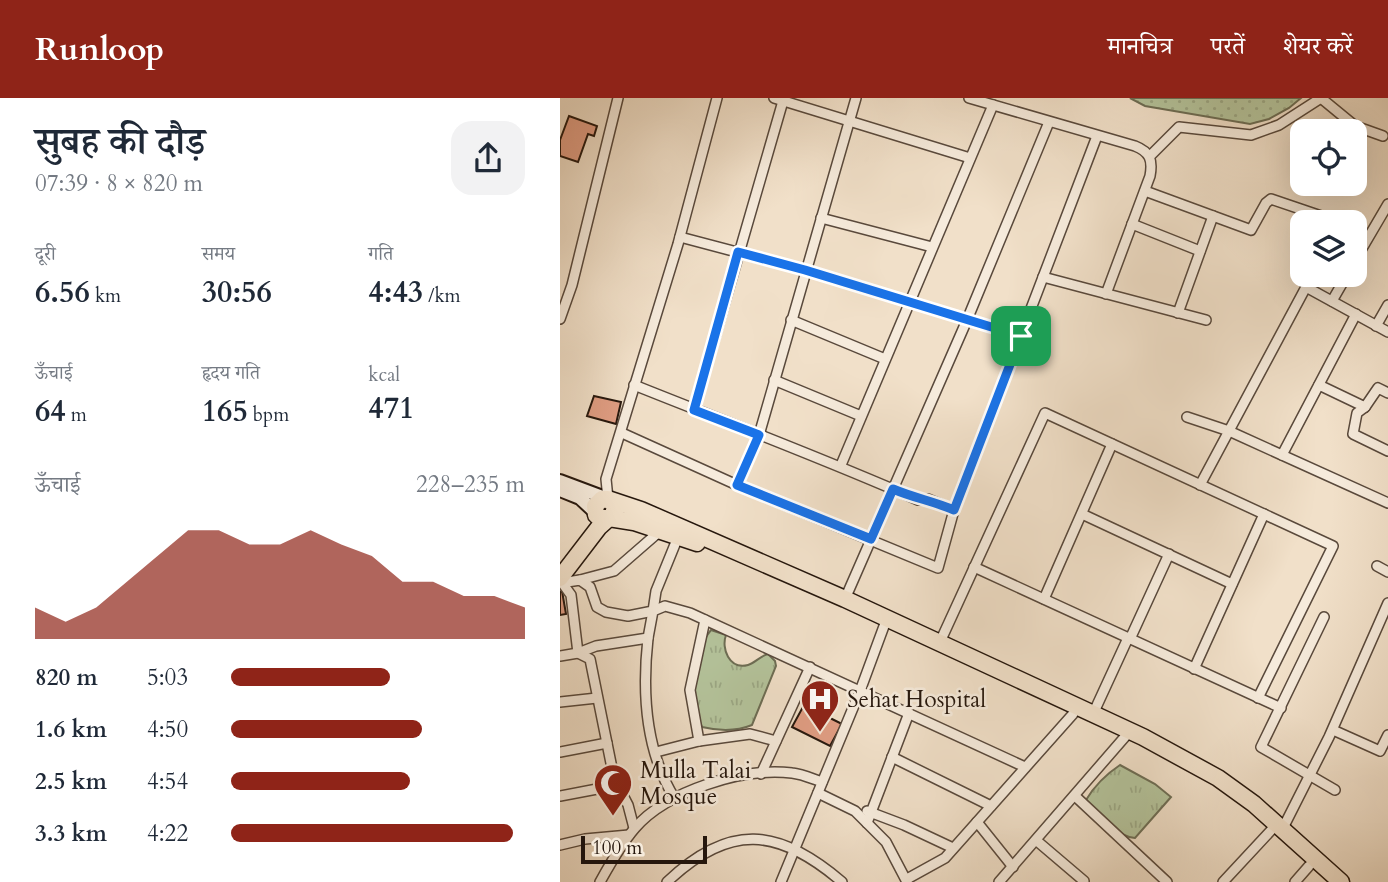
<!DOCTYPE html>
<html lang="hi">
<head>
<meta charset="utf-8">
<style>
  body { margin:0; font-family:Cardo,"Noto Serif Devanagari",serif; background:#f2f2f3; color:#1f2937; height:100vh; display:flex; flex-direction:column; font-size:26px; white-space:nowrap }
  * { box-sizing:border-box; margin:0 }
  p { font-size:23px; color:#747a83 }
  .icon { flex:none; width:38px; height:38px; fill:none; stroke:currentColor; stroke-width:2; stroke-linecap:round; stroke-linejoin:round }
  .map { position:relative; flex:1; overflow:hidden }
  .panel { display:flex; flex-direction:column; background:#fff; width:560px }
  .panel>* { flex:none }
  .fabs { position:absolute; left:730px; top:21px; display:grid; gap:14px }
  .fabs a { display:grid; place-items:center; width:77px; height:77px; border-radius:14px; background:#fff; box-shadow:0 7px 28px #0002; font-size:35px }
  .scale { position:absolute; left:21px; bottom:18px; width:126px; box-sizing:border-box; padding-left:7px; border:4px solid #26170d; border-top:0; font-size:19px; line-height:24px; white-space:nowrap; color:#26170d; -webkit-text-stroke:5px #f6ebdc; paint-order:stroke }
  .pin { position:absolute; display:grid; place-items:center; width:60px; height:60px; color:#fff; margin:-30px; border-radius:14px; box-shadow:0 4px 10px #0006 }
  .round { display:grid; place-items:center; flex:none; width:74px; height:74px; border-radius:21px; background:#f2f2f3 }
  .head { display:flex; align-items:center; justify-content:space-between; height:119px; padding:0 35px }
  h1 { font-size:38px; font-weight:600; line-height:52px }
  .figures { display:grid; grid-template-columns:repeat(3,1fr); gap:10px; height:119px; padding:7px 35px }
  .figures div { display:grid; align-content:center }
  .figures b { font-size:30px; font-weight:600 }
  .figures small { font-size:19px; font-weight:400 }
  .figures p { font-size:19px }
  .chart { height:196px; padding:14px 35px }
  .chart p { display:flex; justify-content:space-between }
  .chart svg { width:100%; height:126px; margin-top:7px; fill:#8f2418; opacity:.7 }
  ul { padding:0 35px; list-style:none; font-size:23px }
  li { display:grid; grid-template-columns:112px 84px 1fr; align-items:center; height:52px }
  li i { height:18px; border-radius:9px; background:#8f2418 }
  header { display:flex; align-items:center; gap:42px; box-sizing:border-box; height:98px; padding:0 35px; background:#8f2418; color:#fff }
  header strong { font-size:33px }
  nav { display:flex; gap:38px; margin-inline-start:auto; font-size:24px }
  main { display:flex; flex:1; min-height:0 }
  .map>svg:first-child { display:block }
</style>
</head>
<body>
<header>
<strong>Runloop</strong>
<nav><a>मानचित्र</a><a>परतें</a><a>शेयर करें</a></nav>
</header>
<main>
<section class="panel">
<div class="head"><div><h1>सुबह की दौड़</h1><p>07:39 · 8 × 820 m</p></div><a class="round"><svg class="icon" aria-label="share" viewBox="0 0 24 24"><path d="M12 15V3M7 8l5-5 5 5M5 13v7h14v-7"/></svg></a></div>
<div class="figures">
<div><p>दूरी</p><b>6.56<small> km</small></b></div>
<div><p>समय</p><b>30:56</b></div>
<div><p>गति</p><b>4:43<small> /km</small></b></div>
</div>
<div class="figures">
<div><p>ऊँचाई</p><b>64<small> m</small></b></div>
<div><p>हृदय गति</p><b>165<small> bpm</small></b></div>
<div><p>kcal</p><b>471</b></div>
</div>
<div class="chart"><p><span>ऊँचाई</span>228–235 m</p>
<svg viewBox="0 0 160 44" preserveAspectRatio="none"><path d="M0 44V33L10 38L20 33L30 24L40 15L50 6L60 6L70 11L80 11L90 6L100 11L110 15L120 24L130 24L140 29L150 29L160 33V44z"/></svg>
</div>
<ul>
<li><b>820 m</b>5:03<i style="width:54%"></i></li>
<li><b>1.6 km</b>4:50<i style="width:65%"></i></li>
<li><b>2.5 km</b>4:54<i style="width:61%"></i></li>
<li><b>3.3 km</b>4:22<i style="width:96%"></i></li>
</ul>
</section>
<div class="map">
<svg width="828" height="784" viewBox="0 0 828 784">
  <defs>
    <pattern id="grass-dots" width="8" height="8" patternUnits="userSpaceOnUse" patternTransform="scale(1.75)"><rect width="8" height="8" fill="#b4c39b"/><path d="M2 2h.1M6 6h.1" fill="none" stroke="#9ba784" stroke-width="1.8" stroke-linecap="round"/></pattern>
    <pattern id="park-tufts" width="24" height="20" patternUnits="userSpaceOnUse" patternTransform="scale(1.75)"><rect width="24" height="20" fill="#b4c39b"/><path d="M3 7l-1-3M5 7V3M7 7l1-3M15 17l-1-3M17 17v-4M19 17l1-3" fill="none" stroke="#9ba784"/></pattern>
  </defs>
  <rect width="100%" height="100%" fill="#f1e0c9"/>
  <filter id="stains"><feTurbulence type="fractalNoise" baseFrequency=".00286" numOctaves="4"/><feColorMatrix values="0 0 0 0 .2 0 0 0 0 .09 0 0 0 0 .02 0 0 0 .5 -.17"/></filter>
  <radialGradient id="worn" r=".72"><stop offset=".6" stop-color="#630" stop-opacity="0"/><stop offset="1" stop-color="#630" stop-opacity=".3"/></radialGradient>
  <polygon fill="url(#grass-dots)" stroke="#6d6d54" stroke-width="2" points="570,0 741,0 729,10 709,21 690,26 585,8"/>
  <g fill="url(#park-tufts)" stroke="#6d6d54" stroke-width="2">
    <path d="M151 532 166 537C161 550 169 572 188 567 195 565 200 558 208 556L215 563 216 568 192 627C175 634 159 633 142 629 138 619 132 608 133 597 133 579 139 545 151 532Z"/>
    <path d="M560 667 595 686 611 699 575 740C557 739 536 716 526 702 535 687 545 677 560 667Z"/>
  </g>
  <g fill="#e19e84" stroke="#26170d" stroke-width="2">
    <polygon points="9,18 37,28 34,38 28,36 18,64 0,58 0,42"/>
    <polygon points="34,298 61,304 56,326 27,318"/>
    <polygon points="2,493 6,516 0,517 0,494"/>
    <polygon points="244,607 282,626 270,648 232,629"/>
  </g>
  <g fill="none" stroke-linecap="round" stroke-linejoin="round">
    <g stroke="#59493c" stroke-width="12">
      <g id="street">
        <polyline points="214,0 410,60"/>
        <path d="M409 0 575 48C590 54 593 62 590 78L546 196"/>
        <polyline points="761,0 795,28 823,38"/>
        <polyline points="590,58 619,29 691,37 719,27 761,0"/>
        <polyline points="585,93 691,132 706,105 711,101 761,118"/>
        <polyline points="261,120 372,149"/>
        <polyline points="572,126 640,153"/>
        <polyline points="120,139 245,172 461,238"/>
        <polyline points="794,164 828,106"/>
        <polyline points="483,179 646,222"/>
        <polyline points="772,203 787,177"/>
        <polyline points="618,215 653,118"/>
        <polyline points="0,221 12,187 58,0"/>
        <polyline points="231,222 325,261"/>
        <polyline points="816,228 828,207"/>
        <polyline points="214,282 301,318"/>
        <path d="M74 287C169 325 265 361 358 402L368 401 394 412"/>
        <polyline points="759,287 805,309 818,290 828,295"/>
        <polyline points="805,309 797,315 793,336 828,353"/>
        <polyline points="134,311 223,3"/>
        <polyline points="627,319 669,333 828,405"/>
        <polyline points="62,335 177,387 378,470 394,412 537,38"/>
        <polyline points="722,357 796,216"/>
        <polyline points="281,367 433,7"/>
        <polyline points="177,387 199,337 296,0"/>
        <polyline points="640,387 746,189 828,234"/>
        <polyline points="48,401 46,381 118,146 157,0"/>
        <polyline points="522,416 672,486"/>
        <polyline points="817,468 828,474"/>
        <polyline points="414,469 721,610"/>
        <polyline points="0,481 7,484 20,482 30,489 37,509 46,514 68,518 93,513 96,493 118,439"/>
        <polyline points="0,482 11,497 18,555 30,561 54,680 68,707 74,730"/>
        <polyline points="20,482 54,473 100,433"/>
        <polyline points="285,501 407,222 489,24"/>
        <polyline points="484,501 552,346"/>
        <polyline points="764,519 701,649 775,692"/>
        <path d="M88 540C82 594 85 653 115 701"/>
        <polyline points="570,541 609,456"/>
        <polyline points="380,544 485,315 773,448 698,600"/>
        <polyline points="0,558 18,555 36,548 88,540 93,513 105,508 130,515 465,669"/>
        <polyline points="634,571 704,416"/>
        <polyline points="0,604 37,600"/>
        <polyline points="533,616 568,540"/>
        <polyline points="773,632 820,653 828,637"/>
        <polyline points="139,643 130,592 145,522"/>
        <polyline points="0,654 47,645"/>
        <polyline points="96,654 139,643 190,636 216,643"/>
        <polyline points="332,659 431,708"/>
        <polyline points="201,676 250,569"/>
        <polyline points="258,695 295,713 326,744 347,784"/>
        <polyline points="0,698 58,687"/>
        <polyline points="515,698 607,784"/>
        <polyline points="307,713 344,727 393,750"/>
        <polyline points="417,724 453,769"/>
        <polyline points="307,725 349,615"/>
        <polyline points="722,732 769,639 828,505"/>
        <polyline points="477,743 524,783"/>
        <polyline points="0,747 25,741 69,737"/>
        <polyline points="347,781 385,760 513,616"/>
        <path d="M40 784C50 766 61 746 75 730 107 693 183 669 232 675 242 676 253 681 262 684"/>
        <path d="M107 784C169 725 218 729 282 784"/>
        <polyline points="221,784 300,593 327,520"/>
        <polyline points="439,784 570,633"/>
        <polyline points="663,784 716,727"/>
        <polyline points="735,784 749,768"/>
      </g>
    </g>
    <g stroke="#26170d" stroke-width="16">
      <g id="secondary">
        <polyline points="0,383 48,401"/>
        <polyline points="0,392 20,400 34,413"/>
      </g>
    </g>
    <g stroke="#26170d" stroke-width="19">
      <g id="highway">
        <polyline points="48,401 55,408 53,417 49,420 40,420 36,417 35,408 42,401 48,401 81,412 285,501 583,639 658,680 694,706 781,784"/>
        <polyline points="0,480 39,429 49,420 74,424 137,445"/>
      </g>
    </g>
    <use href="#street" stroke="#f6ebdc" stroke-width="9"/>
    <use href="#secondary" stroke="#f6ebdc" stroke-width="12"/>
    <use href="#highway" stroke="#f1e0c9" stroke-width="16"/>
  </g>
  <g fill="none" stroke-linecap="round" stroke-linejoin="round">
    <g stroke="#fff" stroke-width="14">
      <path id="route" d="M178 154 245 172 461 238 394 412C373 403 354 400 333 391L311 441 177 387 199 337 134 312Z"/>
    </g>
    <use href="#route" stroke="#1a73e8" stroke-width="9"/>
  </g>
  <defs>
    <g id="hospital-pin" transform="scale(2.0125)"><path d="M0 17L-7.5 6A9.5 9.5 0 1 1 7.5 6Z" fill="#8f2418" stroke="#f6ebdc"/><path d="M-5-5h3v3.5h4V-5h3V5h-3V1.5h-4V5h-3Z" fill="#fff"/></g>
    <g id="mosque-pin" transform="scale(2.0125)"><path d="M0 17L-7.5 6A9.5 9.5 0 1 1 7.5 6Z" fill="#8f2418" stroke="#f6ebdc"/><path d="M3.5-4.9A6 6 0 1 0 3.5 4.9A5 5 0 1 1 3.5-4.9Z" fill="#fff"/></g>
  </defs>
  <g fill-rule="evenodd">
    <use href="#hospital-pin" x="260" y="601"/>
    <use href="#mosque-pin" x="53" y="685"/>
  </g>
  <g text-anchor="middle" stroke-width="5" stroke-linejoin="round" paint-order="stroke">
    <g font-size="23" fill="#26170d" stroke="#f6ebdc" text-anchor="start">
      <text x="287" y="609">Sehat Hospital</text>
      <text x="80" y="680">Mulla Talai<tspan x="80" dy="26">Mosque</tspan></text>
    </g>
  </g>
  <rect width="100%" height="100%" filter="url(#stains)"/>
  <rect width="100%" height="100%" fill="url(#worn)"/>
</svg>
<div class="fabs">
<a><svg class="icon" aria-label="locate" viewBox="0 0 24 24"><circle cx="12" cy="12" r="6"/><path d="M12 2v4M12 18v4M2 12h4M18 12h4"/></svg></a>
<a><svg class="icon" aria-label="layers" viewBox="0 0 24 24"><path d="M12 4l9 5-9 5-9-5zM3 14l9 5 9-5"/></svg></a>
</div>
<div class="scale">100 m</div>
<div class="pin" style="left:461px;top:238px;background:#1e9e55"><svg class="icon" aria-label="arrive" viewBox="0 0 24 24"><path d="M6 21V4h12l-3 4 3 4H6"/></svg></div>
</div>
</main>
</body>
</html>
